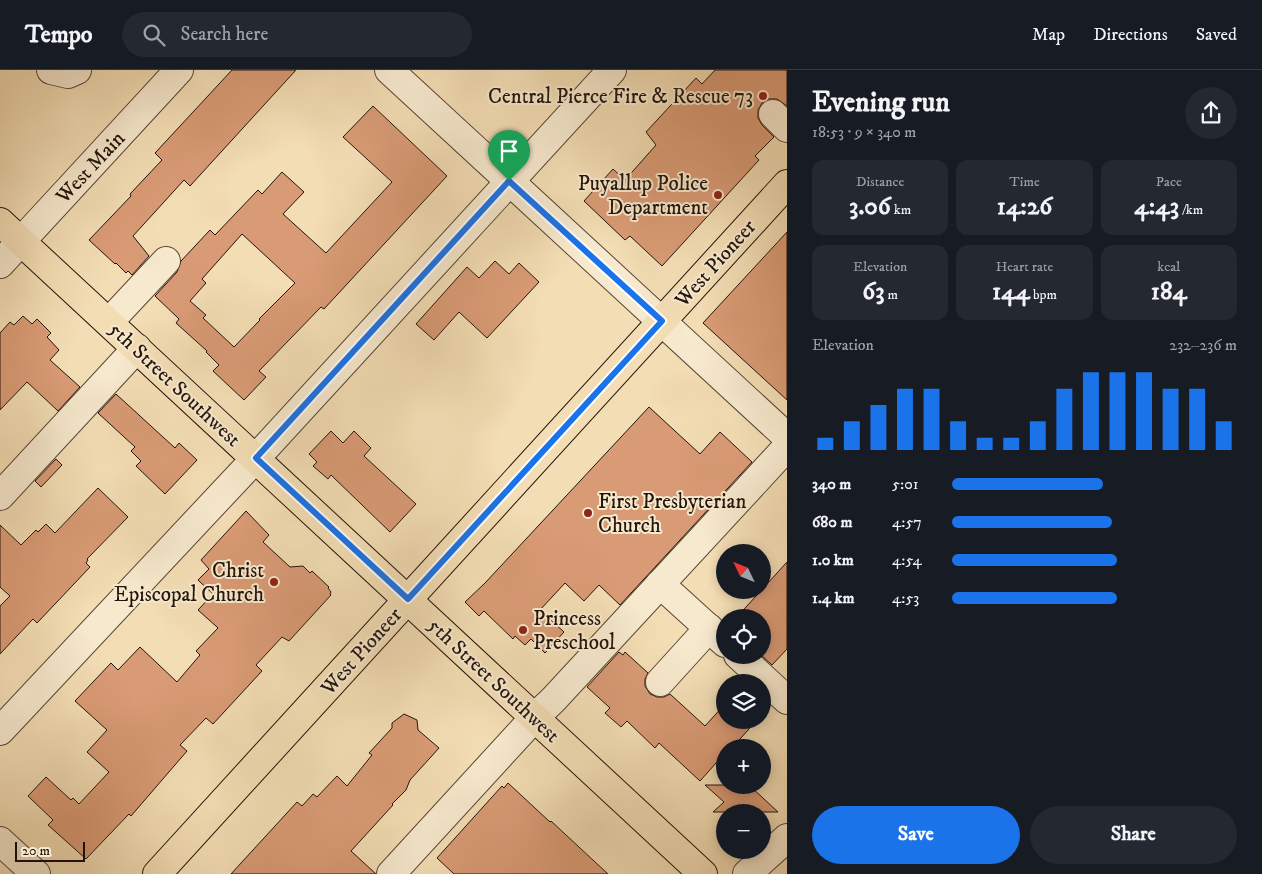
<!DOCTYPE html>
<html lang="en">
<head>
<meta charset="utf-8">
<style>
  body { margin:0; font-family:"IM FELL DW Pica",serif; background:#242831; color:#f1f3f6; height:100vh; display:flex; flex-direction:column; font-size:19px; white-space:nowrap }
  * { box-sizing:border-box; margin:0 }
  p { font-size:16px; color:#9ea1a6 }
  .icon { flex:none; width:28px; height:28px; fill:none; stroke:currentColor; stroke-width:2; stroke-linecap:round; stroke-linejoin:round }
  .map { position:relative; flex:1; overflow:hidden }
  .sheet { display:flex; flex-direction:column; background:#171b24; width:475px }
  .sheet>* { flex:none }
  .needle { width:32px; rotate:313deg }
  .tools { position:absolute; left:716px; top:474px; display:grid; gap:10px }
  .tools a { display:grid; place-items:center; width:55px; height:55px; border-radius:50%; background:#171b24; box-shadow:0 2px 12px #0003; font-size:25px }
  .scale { position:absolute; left:15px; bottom:12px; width:70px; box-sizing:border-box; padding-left:5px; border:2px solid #23140b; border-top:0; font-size:14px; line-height:18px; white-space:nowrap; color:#23140b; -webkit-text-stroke:4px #f7e9ce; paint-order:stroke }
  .pin { position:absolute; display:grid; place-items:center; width:42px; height:42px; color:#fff; margin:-51px -21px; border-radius:50% 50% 50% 0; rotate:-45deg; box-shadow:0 0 5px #0007 }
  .pin .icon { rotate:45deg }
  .round { display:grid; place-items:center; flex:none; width:52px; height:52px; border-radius:26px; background:#242831 }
  .summary { display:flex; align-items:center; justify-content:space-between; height:85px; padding:0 25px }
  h1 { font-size:28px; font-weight:800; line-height:38px }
  .figures { display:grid; grid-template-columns:repeat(3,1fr); gap:8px; height:85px; padding:5px 25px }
  .figures div { display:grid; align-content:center; border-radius:12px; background:#242831; text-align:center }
  .figures b { font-size:25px; font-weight:800 }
  .figures small { font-size:14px; font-weight:400 }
  .figures p { font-size:14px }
  .chart { height:140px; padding:10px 25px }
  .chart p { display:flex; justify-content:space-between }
  .chart svg { width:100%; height:90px; margin-top:5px; stroke:#1a73e8; stroke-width:6 }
  .button { display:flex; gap:10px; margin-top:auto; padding:10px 25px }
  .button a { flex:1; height:58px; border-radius:30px; background:#1a73e8; color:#fff; font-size:20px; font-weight:800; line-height:58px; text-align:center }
  .button a+a { background:#242831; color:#f1f3f6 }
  ul { padding:0 25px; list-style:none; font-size:16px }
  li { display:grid; grid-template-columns:80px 60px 1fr; align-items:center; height:38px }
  li i { height:12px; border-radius:6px; background:#1a73e8 }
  header { display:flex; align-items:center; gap:30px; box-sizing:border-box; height:70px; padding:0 25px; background:#171b24; border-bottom:1px solid #363941 }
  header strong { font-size:24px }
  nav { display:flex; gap:28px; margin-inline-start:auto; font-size:18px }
  .search { width:350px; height:45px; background:#242831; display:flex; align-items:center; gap:12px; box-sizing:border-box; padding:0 18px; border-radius:28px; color:#9ea1a6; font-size:19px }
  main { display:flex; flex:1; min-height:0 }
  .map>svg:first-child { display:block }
</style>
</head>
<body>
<header>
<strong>Tempo</strong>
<div class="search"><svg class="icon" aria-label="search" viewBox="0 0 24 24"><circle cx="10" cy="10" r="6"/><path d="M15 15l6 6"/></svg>Search here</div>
<nav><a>Map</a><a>Directions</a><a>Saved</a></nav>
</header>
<main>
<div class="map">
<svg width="787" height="804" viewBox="0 0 787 804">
  <rect width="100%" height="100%" fill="#f3ddb4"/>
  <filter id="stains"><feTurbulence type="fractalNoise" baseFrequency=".004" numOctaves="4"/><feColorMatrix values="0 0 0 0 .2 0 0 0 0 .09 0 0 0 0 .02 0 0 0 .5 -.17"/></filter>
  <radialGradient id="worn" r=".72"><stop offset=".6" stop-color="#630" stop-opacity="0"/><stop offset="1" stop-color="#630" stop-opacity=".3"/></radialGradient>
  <g fill="#d99b75" stroke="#23140b" fill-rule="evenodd">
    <polygon points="232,0 296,0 190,116 184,110 133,166 149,186 132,205 128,201 126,203 116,193 115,194 89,170 131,126 130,124 162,90 155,83"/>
    <polygon points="715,0 787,0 787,36 777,29 768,29 762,33 758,40 758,48 762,55 774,67 755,86 759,90 662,196 630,166 625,170 584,131 613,99 625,110 656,75 646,62 696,8 702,14"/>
    <path d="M373 36 447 106 324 239 321 237 259 301 266 307 244 330 213 301 219 295 206 282 207 281 176 253 179 249 155 226 177 202 181 191 210 160 215 165 258 120 262 124 282 102 304 122 283 144 326 183 392 112 343 67ZM242 164 295 213 259 249 260 250 234 277 203 248 206 245 190 231 206 213 202 209Z"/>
    <polygon points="787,162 787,330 703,253"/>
    <polygon points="495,191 509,204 519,193 539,212 487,268 459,242 434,270 416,254 467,197 479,208"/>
    <polygon points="23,246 32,254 37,249 51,263 47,267 59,280 50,290 80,317 58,341 27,312 0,340 0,263 10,252 14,255"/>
    <polygon points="116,324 175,378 179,373 197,390 165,424 136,396 141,391 131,381 135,377 98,343"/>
    <polygon points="649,337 700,384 720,362 752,392 620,535 599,515 584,531 565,513 540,540 564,562 545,583 531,569 525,575 515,566 513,569 484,541 479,546 465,532 485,513"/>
    <polygon points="331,361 343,373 354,361 371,378 364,386 416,434 390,462 331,405 328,409 313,396 317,392 309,384"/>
    <polygon points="56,389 62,395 41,417 35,411"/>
    <polygon points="98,418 128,447 87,489 88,490 86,493 90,497 73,515 37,553 33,549 0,584 0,536 10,526 0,517 0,455 21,475 36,460 38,462 46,454 55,463"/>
    <polygon points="246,441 269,465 263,472 290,497 303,496 310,503 312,501 329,517 328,518 331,522 330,524 331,525 289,571 282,567 256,595 262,601 213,654 206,648 180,675 187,681 131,746 129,744 86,789 48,755 53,750 28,726 46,707 71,730 73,728 79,734 109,702 87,682 107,660 75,631 111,593 118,600 140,577 177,612 200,585 196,581 218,558 198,540 213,524 198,510 209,499 201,490"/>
    <polygon points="787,492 787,579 772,595 762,586 762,548 736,548"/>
    <polygon points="619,582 623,585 625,582 648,603 645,609 645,616 650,624 657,627 664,627 670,624 705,656 725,634 725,650 757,650 732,678 725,678 725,683 700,711 659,673 655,678 627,651 621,657 605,643 610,638 587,617"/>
    <polygon points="404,644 417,650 418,660 439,678 410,710 406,720 392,734 393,735 351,781 376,804 231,804 297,732 302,736 313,724 317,727 337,706 347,716 372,685 369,683 392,658 392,653"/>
    <polygon points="508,713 550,752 551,751 608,804 454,804 437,788 502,716 504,718"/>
    <polygon points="705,715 749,715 778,742 713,742 724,732"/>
  </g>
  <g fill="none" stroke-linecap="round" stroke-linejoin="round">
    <g stroke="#574635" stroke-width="30">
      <g id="minor">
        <polyline points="51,0 68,4 77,0"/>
        <polyline points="389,0 787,367"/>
        <polyline points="773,44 787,58"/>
        <polyline points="0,194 179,0"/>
        <polyline points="109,252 166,191"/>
        <polyline points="0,426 137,278"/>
        <polyline points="660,514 725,573"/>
        <polyline points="738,585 787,630"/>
        <polyline points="660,612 709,558"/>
        <polyline points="0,661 256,388 612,0"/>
        <polyline points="0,771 36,804"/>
        <polyline points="391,804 535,647 553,630 787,377"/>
        <polyline points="747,804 787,768"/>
      </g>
    </g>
    <g stroke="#23140b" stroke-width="30">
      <g id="major">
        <polyline points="0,152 703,804"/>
        <polyline points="157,804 787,114"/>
      </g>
    </g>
    <use href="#minor" stroke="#f7e9ce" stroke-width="28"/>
    <use href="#major" stroke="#f3ddb4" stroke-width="28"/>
  </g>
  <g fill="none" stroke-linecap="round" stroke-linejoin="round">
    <g stroke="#fff" stroke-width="10">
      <polygon id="route" points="509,111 662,251 408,529 256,388"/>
    </g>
    <use href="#route" stroke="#1a73e8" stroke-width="6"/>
  </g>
  <g fill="#8f2418" stroke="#f7e9ce" stroke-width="2">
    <circle cx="763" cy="26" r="5"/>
    <circle cx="718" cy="125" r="5"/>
    <circle cx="588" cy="443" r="5"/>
    <circle cx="274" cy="512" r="5"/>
    <circle cx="523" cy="560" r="5"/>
  </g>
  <g text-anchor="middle" stroke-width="4" stroke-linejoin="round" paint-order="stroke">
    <g font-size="21" fill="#23140b" stroke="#f7e9ce" text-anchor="end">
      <text x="753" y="33">Central Pierce Fire &amp; Rescue 73</text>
      <text x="708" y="120">Puyallup Police<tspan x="708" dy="24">Department</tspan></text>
      <text x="598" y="438" text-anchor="start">First Presbyterian<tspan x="598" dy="24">Church</tspan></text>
      <text x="264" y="507">Christ<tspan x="264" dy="24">Episcopal Church</tspan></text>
      <text x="533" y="555" text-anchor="start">Princess<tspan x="533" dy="24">Preschool</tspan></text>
    </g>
    <g font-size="21" fill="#23140b" stroke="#f7e9ce">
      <text transform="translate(90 97) rotate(-47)" y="7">West Main</text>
      <text transform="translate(715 193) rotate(-48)" y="7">West Pioneer</text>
      <text transform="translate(175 314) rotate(43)" y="7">5th Street Southwest</text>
      <text transform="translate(361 581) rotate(-48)" y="7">West Pioneer</text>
      <text transform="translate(494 610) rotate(43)" y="7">5th Street Southwest</text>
    </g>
  </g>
  <rect width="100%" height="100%" filter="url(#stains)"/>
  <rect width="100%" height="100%" fill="url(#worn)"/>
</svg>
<div class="tools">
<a><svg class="needle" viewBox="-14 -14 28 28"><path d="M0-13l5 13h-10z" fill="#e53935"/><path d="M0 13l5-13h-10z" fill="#9ea1a6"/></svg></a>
<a><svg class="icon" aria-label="locate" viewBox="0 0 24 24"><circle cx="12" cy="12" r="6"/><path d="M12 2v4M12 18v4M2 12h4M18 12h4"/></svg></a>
<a><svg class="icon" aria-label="layers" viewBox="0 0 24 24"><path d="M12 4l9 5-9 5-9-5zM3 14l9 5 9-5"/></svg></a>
<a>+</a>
<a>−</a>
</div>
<div class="scale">20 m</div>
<div class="pin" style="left:509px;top:111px;background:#1e9e55"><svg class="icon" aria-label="arrive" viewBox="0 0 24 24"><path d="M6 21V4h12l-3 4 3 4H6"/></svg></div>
</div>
<section class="sheet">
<div class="summary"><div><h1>Evening run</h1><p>18:53 · 9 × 340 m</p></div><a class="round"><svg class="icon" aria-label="share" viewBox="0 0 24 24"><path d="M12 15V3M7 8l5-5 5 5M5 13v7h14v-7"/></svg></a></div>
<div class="figures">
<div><p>Distance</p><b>3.06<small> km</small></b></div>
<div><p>Time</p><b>14:26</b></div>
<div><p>Pace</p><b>4:43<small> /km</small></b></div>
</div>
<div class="figures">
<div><p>Elevation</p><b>63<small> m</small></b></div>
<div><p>Heart rate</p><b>144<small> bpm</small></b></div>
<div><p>kcal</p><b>184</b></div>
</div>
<div class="chart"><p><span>Elevation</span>232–236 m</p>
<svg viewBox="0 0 160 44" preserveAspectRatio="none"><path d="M5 44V38M15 44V30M25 44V22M35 44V14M45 44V14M55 44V30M65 44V38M75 44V38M85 44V30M95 44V14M105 44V6M115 44V6M125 44V6M135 44V14M145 44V14M155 44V30"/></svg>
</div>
<ul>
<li><b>340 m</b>5:01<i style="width:53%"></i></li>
<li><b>680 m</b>4:57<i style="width:56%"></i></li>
<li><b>1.0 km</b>4:54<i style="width:58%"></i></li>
<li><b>1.4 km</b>4:53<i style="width:58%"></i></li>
</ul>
<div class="button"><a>Save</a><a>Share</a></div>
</section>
</main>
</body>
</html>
